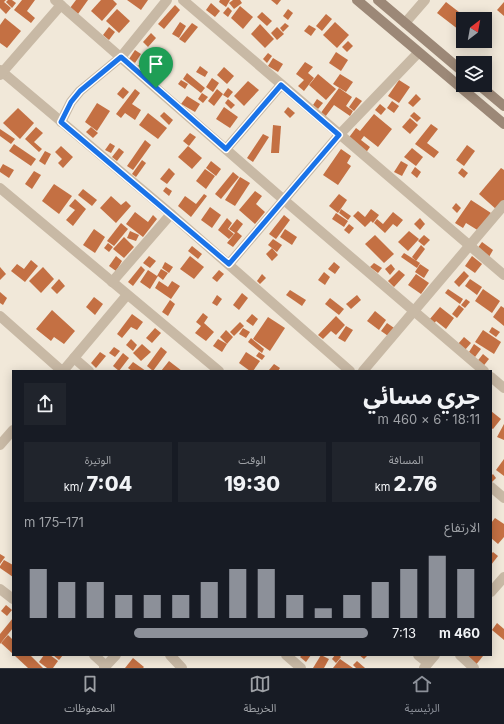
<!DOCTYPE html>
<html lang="ar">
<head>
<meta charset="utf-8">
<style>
  body { margin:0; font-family:Inter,"Noto Sans Arabic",sans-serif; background:#20242c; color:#f1f3f6; direction:rtl; height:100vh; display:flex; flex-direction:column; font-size:15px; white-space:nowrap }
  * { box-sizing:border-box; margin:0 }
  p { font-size:13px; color:#9ea1a6 }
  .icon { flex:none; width:22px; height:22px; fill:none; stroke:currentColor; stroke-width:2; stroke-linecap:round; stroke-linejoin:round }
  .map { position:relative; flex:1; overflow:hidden; direction:ltr }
  .details { position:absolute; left:12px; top:370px; width:480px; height:286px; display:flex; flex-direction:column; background:#171b24; border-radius:0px; box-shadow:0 2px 10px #0003; direction:rtl }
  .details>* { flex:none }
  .needle { width:26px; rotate:31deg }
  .tools { position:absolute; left:456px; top:12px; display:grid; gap:8px }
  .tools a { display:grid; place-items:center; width:36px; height:36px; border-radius:0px; background:#171b24; box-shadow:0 2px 10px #0003; font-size:20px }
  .pin { position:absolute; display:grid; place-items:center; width:34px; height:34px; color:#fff; margin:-41px -17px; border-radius:50% 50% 50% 0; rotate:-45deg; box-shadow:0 0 4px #0007 }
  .pin .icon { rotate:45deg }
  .round { display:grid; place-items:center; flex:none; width:42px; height:42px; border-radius:0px; background:#20242c }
  .headline { display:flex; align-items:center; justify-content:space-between; height:68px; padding:0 12px }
  h1 { font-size:22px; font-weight:800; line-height:30px }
  .metrics { display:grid; grid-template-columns:repeat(3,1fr); gap:6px; height:68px; padding:4px 12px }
  .metrics div { display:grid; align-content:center; border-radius:0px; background:#20242c; text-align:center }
  .metrics b { font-size:20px; font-weight:800 }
  .metrics small { font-size:11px; font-weight:400 }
  .metrics p { font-size:11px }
  .chart { height:112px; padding:8px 12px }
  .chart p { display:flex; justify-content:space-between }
  .chart svg { width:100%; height:72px; margin-top:4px; stroke:#8c9099; stroke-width:6 }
  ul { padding:0 12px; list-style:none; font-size:13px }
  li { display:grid; grid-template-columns:64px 48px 1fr; align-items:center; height:30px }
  li i { height:10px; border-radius:5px; background:#8c9099 }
  .tabs { display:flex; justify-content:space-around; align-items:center; height:56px; border-top:1px solid #363941; background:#171b24; font-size:11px; color:#9ea1a6 }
  .tabs a { display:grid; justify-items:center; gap:2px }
  .tabs .on { color:#8c9099 }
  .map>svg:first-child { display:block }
</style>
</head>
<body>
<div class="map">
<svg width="504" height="668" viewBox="0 0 504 668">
  <rect width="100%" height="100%" fill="#f1e8d9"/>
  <g fill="#c47043">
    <polygon points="0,0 6,0 4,2 11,8 6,14 0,8"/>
    <polygon points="8,0 12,0 16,3 12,8 6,2"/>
    <polygon points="22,0 35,0 27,11 35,18 31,23 14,10"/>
    <polygon points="76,0 88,0 78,14 70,8"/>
    <polygon points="101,0 113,0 117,4 102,21 91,11"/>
    <polygon points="127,0 148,0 141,10"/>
    <polygon points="220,0 230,0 226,7 219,2"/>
    <polygon points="233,0 240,0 242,3 234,9 229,3"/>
    <polygon points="271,0 281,0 277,5"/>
    <polygon points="446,2 468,19 463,19 463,33 437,13"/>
    <polygon points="504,2 504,16 497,10"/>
    <polygon points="211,3 220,11 215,17 206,10"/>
    <polygon points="175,5 180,10 164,29 158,24"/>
    <polygon points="240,6 253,17 243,29 231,18"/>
    <polygon points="228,7 232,11 228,17 223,13"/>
    <polygon points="117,9 130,21 119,33 106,21"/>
    <polygon points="288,9 293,13 288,20 283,16"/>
    <polygon points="262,12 272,21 267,26 257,17"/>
    <polygon points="326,14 332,19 322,31 316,26"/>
    <polygon points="5,18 21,31 7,48 0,43 0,25"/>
    <polygon points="180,22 186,26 179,38 172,34"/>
    <polygon points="335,22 349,35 337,48 323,35"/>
    <polygon points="192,23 198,27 185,43 179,39"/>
    <polygon points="285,23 289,26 283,32 280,28"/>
    <polygon points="260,24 274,39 265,48 251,34"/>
    <polygon points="309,25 316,29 311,36 304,31"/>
    <polygon points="109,27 115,32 109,40 103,35"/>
    <polygon points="277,27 284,34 277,40 271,33"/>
    <polygon points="151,33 156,38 148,47 143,42"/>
    <polygon points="348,41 353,46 347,52 342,47"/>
    <polygon points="135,50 141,54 135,63 129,59"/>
    <polygon points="336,52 348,60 341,71 329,63"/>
    <polygon points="268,53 272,56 267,63 263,59"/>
    <polygon points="153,55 158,59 153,65 148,60"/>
    <polygon points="273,58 283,64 278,72 268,66"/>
    <polygon points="143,60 149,66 145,71 138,66"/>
    <polygon points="305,62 313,67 308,73 314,78 304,91 298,86 304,80 296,74"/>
    <polygon points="155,66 161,71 155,80 148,76"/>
    <polygon points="200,66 208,72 205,77 196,72"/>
    <polygon points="224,67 234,76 227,84 217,75"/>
    <polygon points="187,73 205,88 201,93 183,79"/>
    <polygon points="318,74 336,89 326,100 309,85"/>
    <polygon points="340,74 353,82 346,92 333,84"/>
    <polygon points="212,78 219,83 213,92 206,87"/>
    <polygon points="181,80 188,84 185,89 178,84"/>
    <polygon points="399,80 410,87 399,103 388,96"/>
    <polygon points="248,81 259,90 244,106 234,96"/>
    <polygon points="123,87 129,92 123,99 117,94"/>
    <polygon points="228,88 233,92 228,98 223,95"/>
    <polygon points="339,88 352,97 346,106 353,111 350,116 334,105 325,117 320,114"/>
    <polygon points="135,89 140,93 132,104 141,110 135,120 125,113 121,118 116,114"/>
    <polygon points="217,89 223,94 214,106 208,101"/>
    <polygon points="202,93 208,97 203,103 198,99"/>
    <polygon points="416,94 421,99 413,107 408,103"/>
    <polygon points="187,96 200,104 195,112 181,104"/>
    <polygon points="356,97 362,101 354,111 349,107"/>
    <polygon points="228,99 235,105 231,109 225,103"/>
    <polygon points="317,99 323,103 318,109 313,105"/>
    <polygon points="392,101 399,106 394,113 387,108"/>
    <polygon points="97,103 110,111 97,131 85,122"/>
    <polygon points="380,104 386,109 381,115 375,110"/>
    <polygon points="224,107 238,117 230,128 216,119"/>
    <polygon points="288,107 295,113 290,118 284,112"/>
    <polygon points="18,108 34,123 20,139 3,123"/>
    <polygon points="164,112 173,120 169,125 160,116"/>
    <polygon points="414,112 421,118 417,122 410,116"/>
    <polygon points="148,113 167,128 158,139 139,125"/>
    <polygon points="374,114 392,129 378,147 364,136 361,140 370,147 365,154 347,140 356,128 360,131"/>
    <polygon points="410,118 418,125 410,134 402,127"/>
    <polygon points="431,124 438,129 427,143 439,152 434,158 415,144"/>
    <polygon points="273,125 281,126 279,153 271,153"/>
    <polygon points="36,127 43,133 34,142 42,149 39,152 25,139"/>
    <polygon points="91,127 98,133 93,138 86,132"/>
    <polygon points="0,129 15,139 11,144 0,136"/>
    <polygon points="190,133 196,137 189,146 183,141"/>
    <polygon points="263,134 269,137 253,162 247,158"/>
    <polygon points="145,140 151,145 133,170 127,166"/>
    <polygon points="110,143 115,146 111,153 105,150"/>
    <polygon points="14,144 36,159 31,166 9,151"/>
    <polygon points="467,145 475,151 464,166 456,160"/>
    <polygon points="61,146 73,157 63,168 58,163 62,159 55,152"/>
    <polygon points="188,146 202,158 192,169 178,157"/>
    <polygon points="119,148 124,152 117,161 112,157"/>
    <polygon points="412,148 423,157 416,166 404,157"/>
    <polygon points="341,149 351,156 347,163 351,166 338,185 323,175"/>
    <polygon points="45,151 51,154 45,165 39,161"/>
    <polygon points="142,160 146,163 136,177 132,174"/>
    <polygon points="211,161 221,169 216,176 206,168"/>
    <polygon points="401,161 408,165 402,176 394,172"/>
    <polygon points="3,164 14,170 9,178 0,172 0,169"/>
    <polygon points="415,167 421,172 417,178 411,173"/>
    <polygon points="169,168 175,174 167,184 160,179"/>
    <polygon points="462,168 468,173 464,178 458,173"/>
    <polygon points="501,168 504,170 504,202 497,210 479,194"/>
    <polygon points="205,169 215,176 206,189 196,181"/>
    <polygon points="34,171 41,175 32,189 25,184"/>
    <polygon points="233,172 239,177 221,199 215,194"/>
    <polygon points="240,177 250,183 235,206 225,200"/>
    <polygon points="54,184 72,196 59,214 42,201"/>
    <polygon points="166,187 172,191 169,196 163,191"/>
    <polygon points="83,189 97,200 92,206 78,195"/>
    <polygon points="255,191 262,196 256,204 265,212 255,224 239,210"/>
    <polygon points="204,194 207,196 191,217 178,206 185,196 196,204"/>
    <polygon points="339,194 347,200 338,213 329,206"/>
    <polygon points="111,196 121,205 126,201 131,206 116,223 100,208"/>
    <polygon points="75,199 86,209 73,226 66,220 75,210 69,206"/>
    <polygon points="471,200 491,213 479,231 466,223 463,228 455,223"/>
    <polygon points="456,203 461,208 457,213 452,208"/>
    <polygon points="210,207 221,215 212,228 201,220"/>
    <polygon points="341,209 351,216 348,220 339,213"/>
    <polygon points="371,209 379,215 373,223 371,221 365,227 353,216 358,211 365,217"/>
    <polygon points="135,212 148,222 153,215 157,219 143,237 126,224"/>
    <polygon points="393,212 403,220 397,227 393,224 385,233 374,223 377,219 383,224"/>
    <polygon points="336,213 348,221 344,227 332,219"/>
    <polygon points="284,215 290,220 276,239 269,234"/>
    <polygon points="227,218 232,223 228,229 234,234 229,239 218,230"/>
    <polygon points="420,218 425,224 420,230 414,224"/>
    <polygon points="237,219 243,224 237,232 242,236 233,247 227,243 235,233 229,229"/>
    <polygon points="121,223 128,229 114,246 107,241"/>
    <polygon points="349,224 354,228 349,234 344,230"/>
    <polygon points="94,229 105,237 95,253 83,245"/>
    <polygon points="285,229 297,237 292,245 280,237"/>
    <polygon points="130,231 139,235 136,241 127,238"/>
    <polygon points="409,231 419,239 408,251 398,242"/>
    <polygon points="375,235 394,254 384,263 365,244"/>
    <polygon points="424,235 430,240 424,246 418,241"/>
    <polygon points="124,237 134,247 124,258 113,249"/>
    <polygon points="273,239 282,245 277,252 268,245"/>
    <polygon points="482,242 493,250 489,257 477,249"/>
    <polygon points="108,243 113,247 109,252 104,248"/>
    <polygon points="421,245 425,249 416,261 412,257"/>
    <polygon points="192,246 202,254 198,259 188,251"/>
    <polygon points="272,248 278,255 272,261 266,254"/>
    <polygon points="404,253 420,263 417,268 401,257"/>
    <polygon points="116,256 122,261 116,271 109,266"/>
    <polygon points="149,256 156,261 150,268 143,263"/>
    <polygon points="190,256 204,267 194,279 180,269"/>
    <polygon points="472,256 482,264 475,273 465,266"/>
    <polygon points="31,260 38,266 25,282 11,271 17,264 24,269"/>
    <polygon points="165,262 173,267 169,273 162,268"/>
    <polygon points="334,262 340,267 335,274 328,269"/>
    <polygon points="374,263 382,268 378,273 370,267"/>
    <polygon points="391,264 395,269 390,275 385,269"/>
    <polygon points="420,264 429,270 424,278 415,272"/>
    <polygon points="141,266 145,270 133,286 128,282"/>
    <polygon points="0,267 6,274 0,280"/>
    <polygon points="43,267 54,279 41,293 29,281"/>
    <polygon points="161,269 168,273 163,280 158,276 150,289 140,282 148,270 157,276"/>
    <polygon points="219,270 224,274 217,282 212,278"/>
    <polygon points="399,270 405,275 394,287 388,281"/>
    <polygon points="464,271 469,276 459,287 454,282"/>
    <polygon points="324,272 330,277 325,285 318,280"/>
    <polygon points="262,274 266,278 260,284 257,281"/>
    <polygon points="416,274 429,283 421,294 408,285"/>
    <polygon points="59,279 65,286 57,294 51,288"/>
    <polygon points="470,279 482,287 477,295 465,286"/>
    <polygon points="159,281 168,287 172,281 180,286 171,299 155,288"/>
    <polygon points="448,289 463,299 460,304 445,293"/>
    <polygon points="483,289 500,301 492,313 475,301"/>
    <polygon points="290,290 306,300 302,306 286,295"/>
    <polygon points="0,292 7,298 3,305 0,303"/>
    <polygon points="242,293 248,298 239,310 233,305"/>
    <polygon points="217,295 222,299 217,306 212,303"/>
    <polygon points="357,295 361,300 351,309 346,304"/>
    <polygon points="94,297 103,304 95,315 86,307"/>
    <polygon points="330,298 344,309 339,315 325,304"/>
    <polygon points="466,299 470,302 465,308 461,305"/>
    <polygon points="170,300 175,304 168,316 162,312"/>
    <polygon points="459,305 464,309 457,318 452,314"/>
    <polygon points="501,306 504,308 504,326 493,317"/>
    <polygon points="440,307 454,318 446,329 436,321 434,324 429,320"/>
    <polygon points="52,310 75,331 64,344 54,337 51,341 36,329"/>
    <polygon points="375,311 386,320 379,330 367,321"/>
    <polygon points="203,313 208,317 204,323 214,332 206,341 195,333 201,326 196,322"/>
    <polygon points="132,314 143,322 137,330 131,327 122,338 117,334"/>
    <polygon points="252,314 258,319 253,326 246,321"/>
    <polygon points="336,316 345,325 336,335 331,331 323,339 318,335"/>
    <polygon points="268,317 285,328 270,351 253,339"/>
    <polygon points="240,322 244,326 234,336 230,332"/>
    <polygon points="387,323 397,330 391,338 381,331"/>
    <polygon points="346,326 353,330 345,342 338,338"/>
    <polygon points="492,327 500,332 496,337 489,332"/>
    <polygon points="155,328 161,333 152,343 146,338"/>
    <polygon points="243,328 250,332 246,338 239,334"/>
    <polygon points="226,330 233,337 227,344 220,337"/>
    <polygon points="483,330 501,342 494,354 475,342"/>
    <polygon points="464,337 471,343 465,350 458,344"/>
    <polygon points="251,338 264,349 262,353 248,342"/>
    <polygon points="131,339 137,345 133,351 126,345"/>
    <polygon points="218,339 227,344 222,352 213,346"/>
    <polygon points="142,344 151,352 141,361 133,353"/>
    <polygon points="474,344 481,349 475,357 469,352"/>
    <polygon points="114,347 120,351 115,357 109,353"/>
    <polygon points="161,347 167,352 153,371 147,366"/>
    <polygon points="100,352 106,356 96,368 91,363"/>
    <polygon points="246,352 260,361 253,371 250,371 239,363"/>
    <polygon points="259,352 265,356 262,360 256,356"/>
    <polygon points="123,353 129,358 119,371 113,366"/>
    <polygon points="483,354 489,359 481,369 475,364"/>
    <polygon points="169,361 182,371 161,371"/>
    <polygon points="133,362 146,371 132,371 128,368"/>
    <polygon points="274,364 280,368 278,371 269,370"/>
    <polygon points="491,411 501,419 493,429 491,428"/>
    <polygon points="504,424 504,440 497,437"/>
    <polygon points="504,459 504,476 496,470"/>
    <polygon points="493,474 496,478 491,483 491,476"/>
    <polygon points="495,518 504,524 504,537 498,544 491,538 491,523"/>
    <polygon points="493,552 498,556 491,565 491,554"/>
    <polygon points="0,554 5,557 0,564"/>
    <polygon points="4,560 13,565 13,577 0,568 0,566"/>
    <polygon points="6,605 12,610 7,616 1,611"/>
    <polygon points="13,618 13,628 0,644 0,634"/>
    <polygon points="497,623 504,629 504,640 492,630"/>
    <polygon points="8,635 13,640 13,654 1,643"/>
    <polygon points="14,655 30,655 43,668 28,668"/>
    <polygon points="44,655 50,655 58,661 53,668 47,668 39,662"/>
    <polygon points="53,655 63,655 59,660"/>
    <polygon points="302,655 311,655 306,662 300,657"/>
    <polygon points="321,655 329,659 324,668 313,668"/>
    <polygon points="335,655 339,655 341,657 336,663 332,659"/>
    <polygon points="359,655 368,655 364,659"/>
    <polygon points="461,655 482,655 483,656 475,666"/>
    <polygon points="133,658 144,667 143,668 125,668"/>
    <polygon points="340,659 353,668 333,668"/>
    <polygon points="357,661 365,668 356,668 353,665"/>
  </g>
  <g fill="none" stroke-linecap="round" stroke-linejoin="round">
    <g stroke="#c8b9a5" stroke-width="10">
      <polyline points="55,0 284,200 484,371"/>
      <polyline points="183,0 504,275"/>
      <polyline points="405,23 425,0"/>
      <polyline points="0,70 171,214 350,371"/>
      <polyline points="0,75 61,5"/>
      <polyline points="61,122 71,102 80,91 121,57 167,0"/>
      <polyline points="226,149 281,85"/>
      <polyline points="0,188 219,371"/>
      <polyline points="229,264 339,135 418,53"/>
      <polyline points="112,282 171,214"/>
      <polyline points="0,316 62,371"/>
      <polyline points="74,358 89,371"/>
      <polyline points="63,371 127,295"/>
      <polyline points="363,371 504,205"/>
      <polyline points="491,377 504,388"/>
      <polyline points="0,445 13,430"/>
      <polyline points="491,487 504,498"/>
      <polyline points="0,589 13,599"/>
      <polyline points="94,655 106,666"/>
      <polyline points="170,655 182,668"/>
      <polyline points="286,655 301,668"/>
      <polyline points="418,655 428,663"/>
      <polyline points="460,655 474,668"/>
      <polyline points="104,668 116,655"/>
    </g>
    <g stroke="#c8b9a5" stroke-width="10">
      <polyline points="491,592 504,577"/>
      <polyline points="424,668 435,655"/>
    </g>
    <g stroke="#9c8877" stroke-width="10">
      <polyline points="357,0 504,124"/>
      <polyline points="378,0 463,72"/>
      <polyline points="479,85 504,106"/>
    </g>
  </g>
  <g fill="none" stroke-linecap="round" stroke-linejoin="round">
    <g stroke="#fff" stroke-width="8">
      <polygon id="route" points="121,57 226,149 281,85 339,135 229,264 61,122 71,102 80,91"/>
    </g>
    <use href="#route" stroke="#1a73e8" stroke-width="5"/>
  </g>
</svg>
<div class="tools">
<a><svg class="needle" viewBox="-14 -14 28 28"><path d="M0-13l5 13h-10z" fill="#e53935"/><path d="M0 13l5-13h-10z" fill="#9ea1a6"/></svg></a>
<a><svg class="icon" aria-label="layers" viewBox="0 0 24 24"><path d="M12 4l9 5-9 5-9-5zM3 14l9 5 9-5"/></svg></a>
</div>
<div class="pin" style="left:156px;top:88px;background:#1e9e55"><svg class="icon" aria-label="arrive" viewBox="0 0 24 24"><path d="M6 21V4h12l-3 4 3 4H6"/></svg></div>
<section class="details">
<div class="headline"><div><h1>جري مسائي</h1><p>18:11 · 6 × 460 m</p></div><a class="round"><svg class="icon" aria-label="share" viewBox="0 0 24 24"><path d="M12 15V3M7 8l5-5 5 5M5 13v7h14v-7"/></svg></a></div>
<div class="metrics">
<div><p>المسافة</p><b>2.76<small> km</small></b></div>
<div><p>الوقت</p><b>19:30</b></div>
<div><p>الوتيرة</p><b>7:04<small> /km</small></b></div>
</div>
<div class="chart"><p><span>الارتفاع</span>171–175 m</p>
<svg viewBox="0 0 160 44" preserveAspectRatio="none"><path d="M5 44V14M15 44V22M25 44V22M35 44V30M45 44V30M55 44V30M65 44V22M75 44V14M85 44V14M95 44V30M105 44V38M115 44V30M125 44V22M135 44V14M145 44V6M155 44V14"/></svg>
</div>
<ul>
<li><b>460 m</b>7:13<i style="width:68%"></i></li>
</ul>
</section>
</div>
<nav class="tabs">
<a class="on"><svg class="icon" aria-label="home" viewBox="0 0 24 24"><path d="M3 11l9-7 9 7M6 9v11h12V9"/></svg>الرئيسية</a>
<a><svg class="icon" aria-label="map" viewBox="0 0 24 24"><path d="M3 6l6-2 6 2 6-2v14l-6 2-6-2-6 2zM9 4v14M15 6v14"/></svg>الخريطة</a>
<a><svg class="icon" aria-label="saved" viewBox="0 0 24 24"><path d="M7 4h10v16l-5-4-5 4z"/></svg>المحفوظات</a>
</nav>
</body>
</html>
